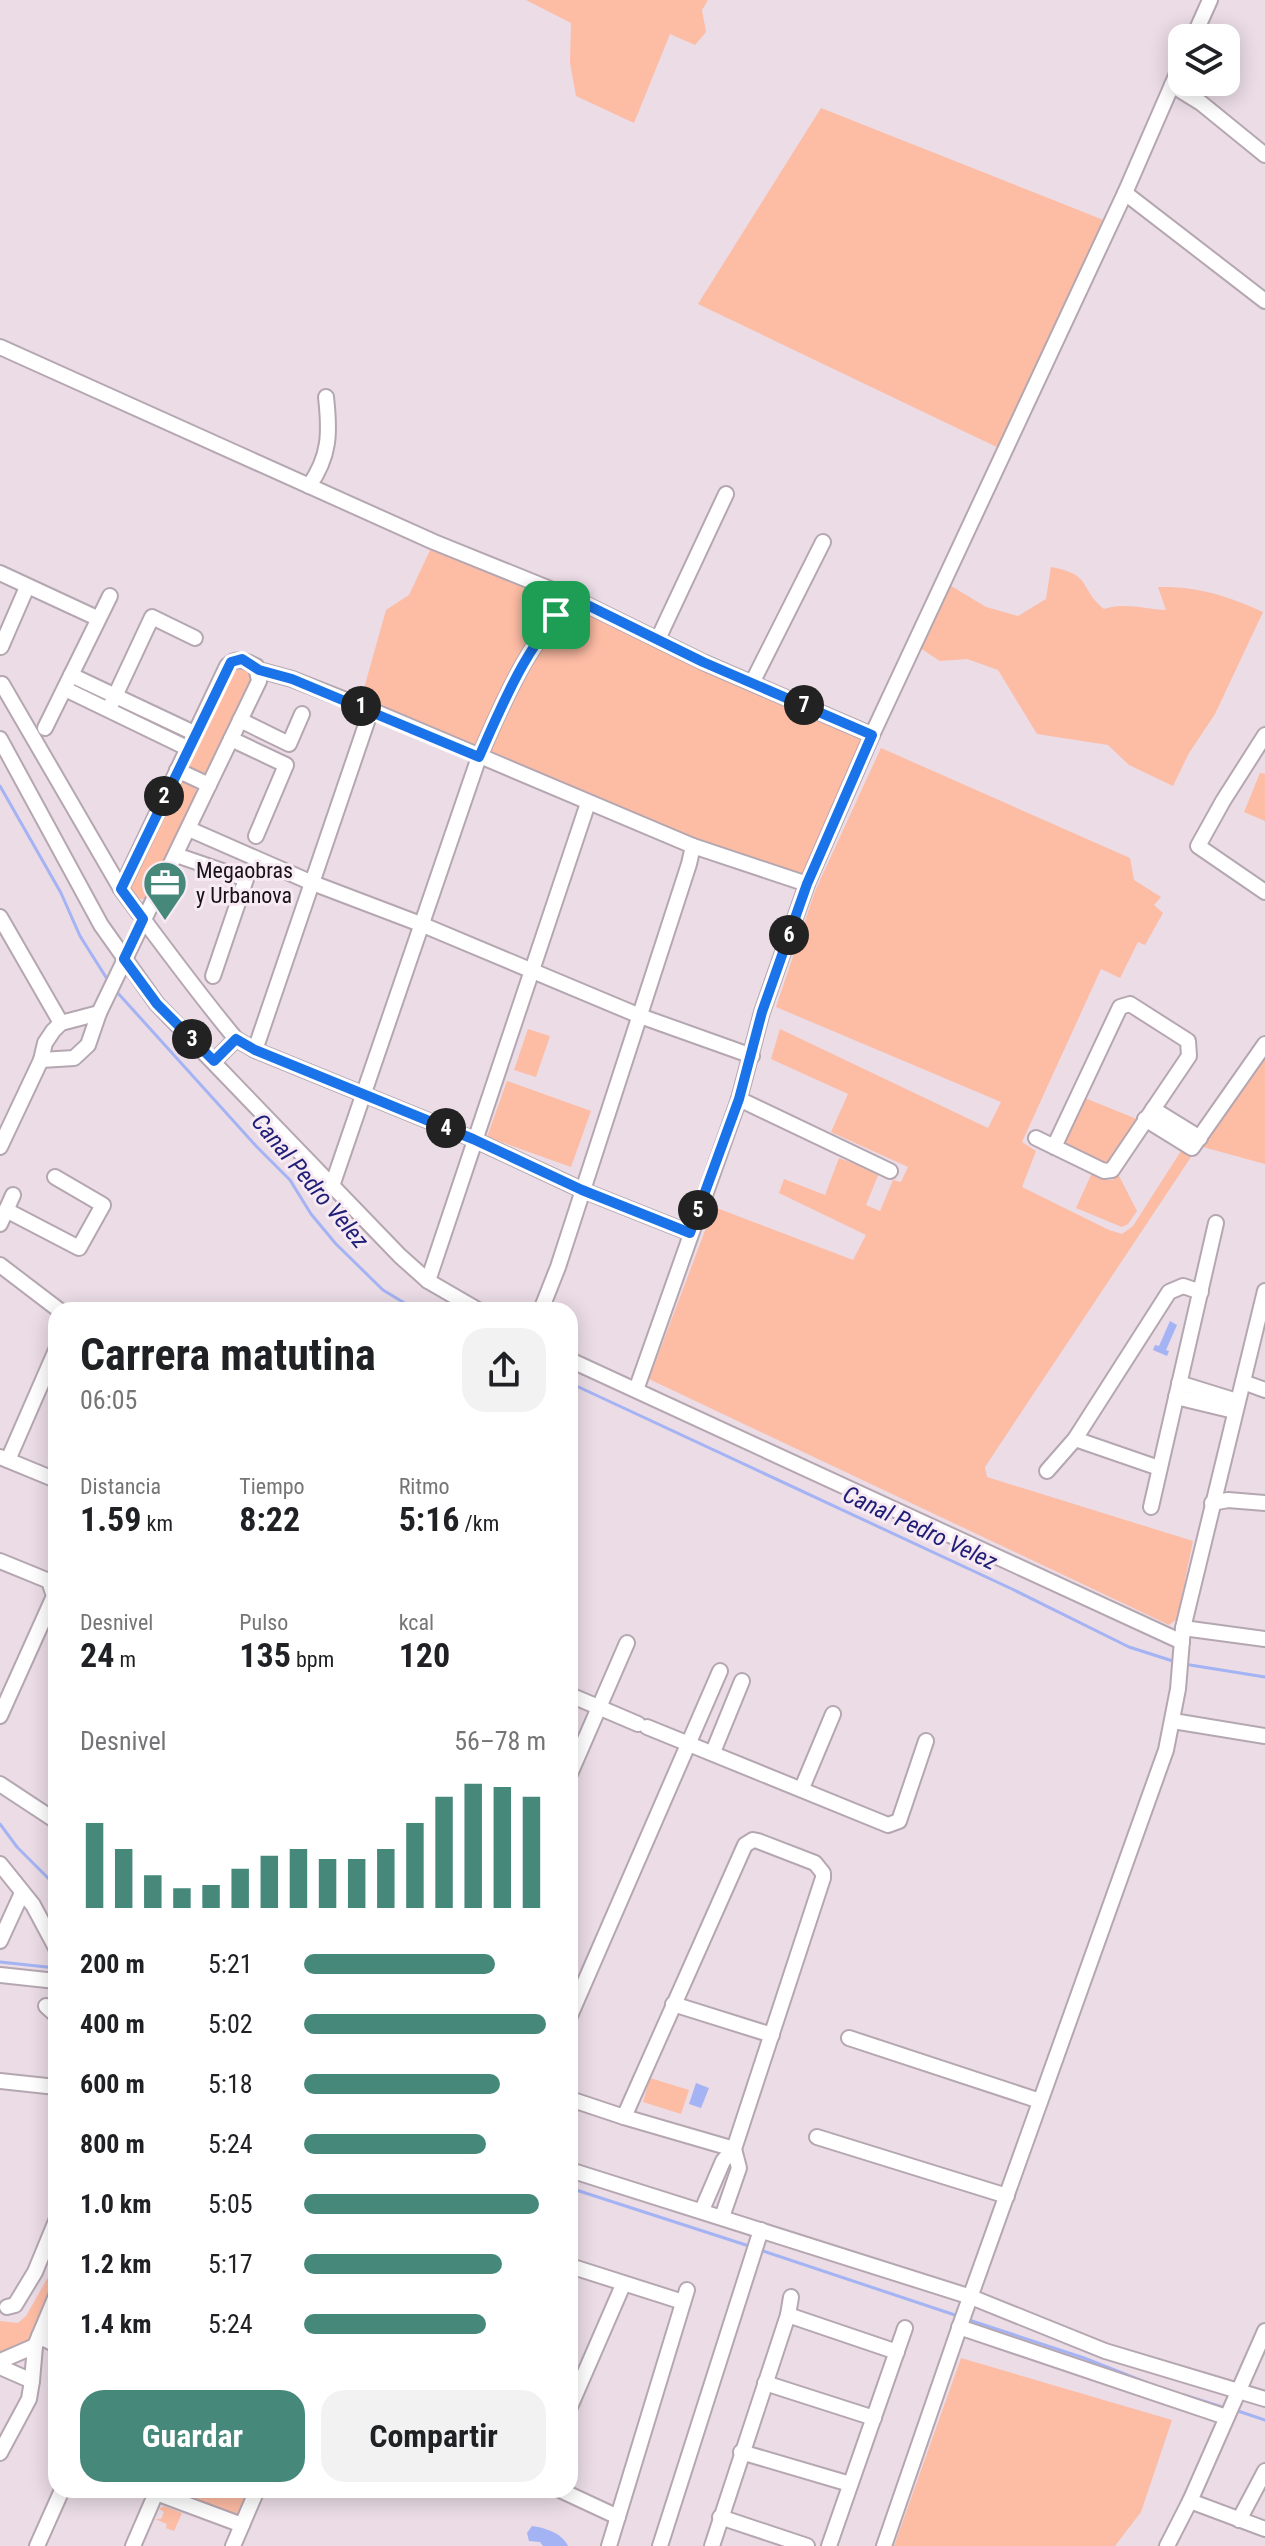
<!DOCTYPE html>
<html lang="es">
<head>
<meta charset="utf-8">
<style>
  body { margin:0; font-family:"Roboto Condensed",sans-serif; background:#f2f2f2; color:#202124; height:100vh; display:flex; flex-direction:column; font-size:30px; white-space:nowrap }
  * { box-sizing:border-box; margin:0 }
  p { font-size:26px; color:#757577 }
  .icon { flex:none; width:44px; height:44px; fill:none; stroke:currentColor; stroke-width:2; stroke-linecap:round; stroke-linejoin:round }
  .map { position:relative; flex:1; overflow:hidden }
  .side { position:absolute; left:48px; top:1302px; width:530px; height:1196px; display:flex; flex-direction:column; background:#fff; border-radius:24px; box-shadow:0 4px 20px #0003 }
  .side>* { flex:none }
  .buttons { position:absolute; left:1168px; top:24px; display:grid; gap:16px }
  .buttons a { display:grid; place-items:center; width:72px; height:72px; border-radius:16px; background:#fff; box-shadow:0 4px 20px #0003; font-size:40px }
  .pin { position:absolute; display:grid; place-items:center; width:68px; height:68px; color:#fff; margin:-34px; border-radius:16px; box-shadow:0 4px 12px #0006 }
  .km { position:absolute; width:40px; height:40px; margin:-20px; border-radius:50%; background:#222; color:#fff; font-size:22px; line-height:40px; text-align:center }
  .round { display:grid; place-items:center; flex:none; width:84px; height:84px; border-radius:24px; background:#f2f2f2 }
  .overview { display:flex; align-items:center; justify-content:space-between; height:136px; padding:0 32px }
  h1 { font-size:44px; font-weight:700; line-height:60px }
  .metrics { display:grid; grid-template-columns:repeat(3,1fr); gap:12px; height:136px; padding:8px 32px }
  .metrics div { display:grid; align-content:center }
  .metrics b { font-size:34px; font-weight:700 }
  .metrics small { font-size:22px; font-weight:400 }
  .metrics p { font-size:22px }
  .chart { height:224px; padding:16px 32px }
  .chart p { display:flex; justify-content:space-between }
  .chart svg { width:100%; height:144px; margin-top:8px; stroke:#46897b; stroke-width:6 }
  .action { display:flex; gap:16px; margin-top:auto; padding:16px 32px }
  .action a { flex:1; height:92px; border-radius:24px; background:#46897b; color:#fff; font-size:32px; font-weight:700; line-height:92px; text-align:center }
  .action a+a { background:#f2f2f2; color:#202124 }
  ul { padding:0 32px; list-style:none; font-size:26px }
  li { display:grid; grid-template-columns:128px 96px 1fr; align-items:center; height:60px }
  li i { height:20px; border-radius:10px; background:#46897b }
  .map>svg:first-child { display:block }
</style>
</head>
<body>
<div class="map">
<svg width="1265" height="2546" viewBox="0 0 1265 2546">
  <rect width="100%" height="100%" fill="#ebdce6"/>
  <g fill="#fdbca4">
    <polygon points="526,0 708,0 702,10 706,32 695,45 670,34 634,123 576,96 570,63 571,23"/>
    <polygon points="821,108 1111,223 1005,451 698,304"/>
    <polygon points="434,542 863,740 803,875 692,837 361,699 386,610 409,595"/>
    <path d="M1051 567C1093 575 1078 587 1104 609 1123 602 1145 609 1166 610L1158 587C1197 586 1228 596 1263 612L1215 714 1189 753 1173 786 1129 765 1108 745 1037 734 998 670 967 659 940 661 914 644 943 581 986 607 1018 616 1046 599Z"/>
    <polygon points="238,666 250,669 253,679 209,771 204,775 187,766 232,668"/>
    <polygon points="881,748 1130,858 1134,880 1161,897 1154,905 1163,913 1145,945 1138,942 1120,978 1101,969 1022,1142 1036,1151 1022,1187 1109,1230 1122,1234 1133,1226 1181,1151 1191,1157 985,1467 987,1477 1193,1541 1177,1619 1169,1625 649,1379 714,1207 853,1260 866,1235 779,1193 784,1179 825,1195 839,1158 879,1173 866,1205 880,1211 893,1180 901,1182 908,1167 831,1132 848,1094 771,1059 780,1029 988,1128 1001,1102 776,1007 815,891"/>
    <polygon points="1260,773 1265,774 1265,821 1244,812"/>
    <polygon points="185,781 196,789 197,798 147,900 136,898 129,892 128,884 177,784"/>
    <polygon points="528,1029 550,1036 536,1077 514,1070"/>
    <polygon points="1265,1058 1265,1164 1203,1147"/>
    <polygon points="507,1081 591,1111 571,1167 487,1137"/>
    <polygon points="1085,1098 1139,1120 1110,1162 1105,1164 1063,1144"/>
    <polygon points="1092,1173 1106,1180 1113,1180 1118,1174 1137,1211 1128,1224 1122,1227 1076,1208"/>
    <polygon points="650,2078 689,2090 681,2114 643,2102"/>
    <polygon points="56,2263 56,2290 35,2339 0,2363 0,2321 18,2323 26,2316"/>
    <polygon points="961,2358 1172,2420 1141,2512 1115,2546 894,2546"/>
    <polygon points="157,2490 249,2490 239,2518"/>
    <polygon points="164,2506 182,2513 174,2531 166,2528 167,2524 155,2519 161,2519 164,2512 159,2509"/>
  </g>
  <g fill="#a4b3f3">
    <polygon points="1170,1321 1177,1325 1166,1350 1169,1351 1167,1356 1153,1350 1155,1345 1159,1346"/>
    <polygon points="696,2083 709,2088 701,2108 689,2104"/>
    <path d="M532 2526C546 2528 562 2533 568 2546H543L540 2542 529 2541 527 2533Z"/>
  </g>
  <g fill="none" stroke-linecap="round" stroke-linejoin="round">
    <g stroke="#a4b3f3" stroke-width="3">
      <polyline points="0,786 61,893 80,936 109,982"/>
      <polyline points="116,991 257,1147 290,1180 311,1214 336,1244 383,1290 416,1310"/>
      <polyline points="570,1383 1012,1589 1129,1647 1176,1662"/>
      <polyline points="1184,1664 1265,1677"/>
      <polyline points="0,1824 17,1847 56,1886"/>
      <polyline points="0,1962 56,1968"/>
      <polyline points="570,2188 749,2246"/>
      <polyline points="760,2250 958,2316"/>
      <polyline points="969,2320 1084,2358 1150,2384"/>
      <polyline points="1184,2395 1222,2407"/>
      <polyline points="1238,2411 1265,2420"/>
    </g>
    <g stroke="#b5a7b1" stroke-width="18">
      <g id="minor">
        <polyline points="1193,38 1210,0"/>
        <polyline points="1172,85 1201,103 1265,155"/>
        <polyline points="1125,193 1265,301"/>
        <polyline points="0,347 434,542 575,599 703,662 872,735"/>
        <path d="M309 486C330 456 330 433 326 397"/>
        <polyline points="0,573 97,618"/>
        <polyline points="658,639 726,494"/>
        <polyline points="1,647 27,587"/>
        <polyline points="259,670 292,679 371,710 693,846 807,884 762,1012 739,1099 636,1390"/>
        <polyline points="71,675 194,733"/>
        <polyline points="752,683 823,542"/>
        <polyline points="2,684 121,889"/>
        <polyline points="65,689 187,748"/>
        <polyline points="109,709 152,617 195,638"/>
        <polyline points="240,720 289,744 302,714"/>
        <polyline points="45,728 110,596"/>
        <polyline points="1265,735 1223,801 1198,846 1265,892"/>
        <polyline points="0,739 101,925 157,1004 400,1256 428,1281 478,1310"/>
        <polyline points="231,739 286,765 256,836"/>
        <polyline points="177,770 209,785"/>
        <polyline points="189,829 310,882 423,925 640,1016 752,1056"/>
        <polyline points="176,855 246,879 213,976"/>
        <polyline points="807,884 872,735 1125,193 1182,62"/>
        <polyline points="0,917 61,1023"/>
        <polyline points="255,1050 371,710"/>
        <path d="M41 1060 74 1058 88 1045 99 1013 259 681 256 666C245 661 237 656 227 666L121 889C158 939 196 991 236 1039"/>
        <polyline points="214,1061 236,1039 255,1050 473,1139 582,1190 690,1233"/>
        <polyline points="739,1099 890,1171"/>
        <polyline points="1153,1109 1200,1138"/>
        <polyline points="1145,1119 1192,1148 1265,1044"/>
        <polyline points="1036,1138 1104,1171 1112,1170 1189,1056 1188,1041 1130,1004 1120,1007 1054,1147"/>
        <polyline points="0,1147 41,1060 45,1043 53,1031 61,1023 99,1013"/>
        <path d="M332 1186 479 757C503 703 530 636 575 599"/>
        <polyline points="6,1210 79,1248 103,1205 55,1177"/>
        <polyline points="0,1224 13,1195"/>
        <polyline points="0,1265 59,1310"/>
        <polyline points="428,1281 588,803"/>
        <polyline points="541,1310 558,1267 689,864 693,846"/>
        <polyline points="570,1360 1182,1642"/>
        <polyline points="1243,1382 1265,1390"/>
        <polyline points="1179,1383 1237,1401"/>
        <polyline points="1176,1397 1234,1411"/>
        <polyline points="1075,1439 1159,1468"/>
        <polyline points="0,1457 56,1480"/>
        <polyline points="8,1460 56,1350"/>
        <polyline points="1047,1471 1075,1439 1169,1292 1183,1286 1201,1292"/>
        <polyline points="1212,1503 1228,1500 1265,1503"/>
        <polyline points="1151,1507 1216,1223"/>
        <polyline points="0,1561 49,1581 54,1596 0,1716"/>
        <polyline points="1183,1628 1265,1639"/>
        <polyline points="570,1695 638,1724"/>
        <polyline points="1173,1721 1265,1736"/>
        <polyline points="647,1727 888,1825 899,1821 926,1741"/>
        <polyline points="713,1752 742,1681"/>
        <polyline points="570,1774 627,1643"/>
        <polyline points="0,1784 56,1821"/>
        <polyline points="802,1788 833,1714"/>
        <polyline points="0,1864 33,1905 56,1948"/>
        <polyline points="0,1941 22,1893"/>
        <polyline points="0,1975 56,1981"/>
        <polyline points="673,2004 772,2035"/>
        <polyline points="46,2006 56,2015"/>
        <polyline points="570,2016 720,1671"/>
        <polyline points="849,2038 1040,2101"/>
        <polyline points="0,2081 56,2087"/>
        <polyline points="570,2099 624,2117 734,2149"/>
        <polyline points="624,2117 745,1845 753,1840 758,1841 815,1863 823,1873 823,1878 734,2149 723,2161 702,2210"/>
        <polyline points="817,2137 1007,2196"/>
        <polyline points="570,2170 971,2297 1105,2351 1265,2399"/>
        <polyline points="722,2217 739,2168 734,2149"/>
        <polyline points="570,2266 683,2302"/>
        <polyline points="7,2307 15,2305 35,2272 56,2221"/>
        <polyline points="788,2315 897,2352"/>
        <polyline points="959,2327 1226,2417"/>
        <polyline points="39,2336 56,2345"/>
        <polyline points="0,2361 35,2346"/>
        <polyline points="0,2367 32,2381 35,2346 56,2296"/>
        <polyline points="765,2383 874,2418"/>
        <polyline points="570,2407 623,2285"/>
        <polyline points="741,2452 850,2484"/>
        <polyline points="0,2453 29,2399 32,2381"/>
        <polyline points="148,2490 242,2525 233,2546"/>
        <polyline points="560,2490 618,2517"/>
        <polyline points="1190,2501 1265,2529"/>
        <polyline points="720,2517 807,2546"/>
        <polyline points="1239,2520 1265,2471"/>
        <polyline points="242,2525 257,2490"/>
        <polyline points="37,2546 62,2490"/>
        <polyline points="133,2546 156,2493"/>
        <polyline points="609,2546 687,2290"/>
        <polyline points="660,2546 761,2230"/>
        <polyline points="712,2546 788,2315 791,2297"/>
        <polyline points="829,2546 905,2328"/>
        <polyline points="884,2546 962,2320 1166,1750 1178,1689 1183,1628 1265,1291"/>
        <polyline points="1167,2546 1190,2501 1265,2331"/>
      </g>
    </g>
    <use href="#minor" stroke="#fff" stroke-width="14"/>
  </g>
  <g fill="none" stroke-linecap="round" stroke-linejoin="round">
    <g stroke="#fff" stroke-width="16">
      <path id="route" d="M575 599 703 662 872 735 807 884 762 1012 739 1099 690 1233 582 1190 473 1139 255 1050 236 1039 214 1061 157 1004 124 959 143 919 121 889 231 662 242 659 259 670 292 679 479 757C503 703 530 636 575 599Z"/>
    </g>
    <use href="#route" stroke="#1a73e8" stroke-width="10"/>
  </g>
  <defs>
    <g id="office-pin" transform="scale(2.3)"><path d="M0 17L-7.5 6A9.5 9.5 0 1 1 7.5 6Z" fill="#46897b" stroke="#f8eaf3"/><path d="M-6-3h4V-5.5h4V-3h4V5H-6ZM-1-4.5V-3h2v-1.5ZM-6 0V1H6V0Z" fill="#fff"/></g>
  </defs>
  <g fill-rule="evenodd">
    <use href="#office-pin" x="165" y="883"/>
  </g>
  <g text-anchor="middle" stroke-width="6" stroke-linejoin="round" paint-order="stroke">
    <g font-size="22" fill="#171215" stroke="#f8eaf3" text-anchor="start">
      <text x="196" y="878">Megaobras<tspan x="196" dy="25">y Urbanova</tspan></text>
    </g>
    <g font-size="24" font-style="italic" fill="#1e1e77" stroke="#f8eaf3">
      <text transform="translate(310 1181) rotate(50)" y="8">Canal Pedro Velez</text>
      <text transform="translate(920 1528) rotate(25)" y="8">Canal Pedro Velez</text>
    </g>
  </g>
</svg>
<div class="buttons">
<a><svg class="icon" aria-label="layers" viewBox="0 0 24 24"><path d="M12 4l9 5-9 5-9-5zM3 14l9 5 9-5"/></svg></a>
</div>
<div class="pin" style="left:556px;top:615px;background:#1e9e55"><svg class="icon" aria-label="arrive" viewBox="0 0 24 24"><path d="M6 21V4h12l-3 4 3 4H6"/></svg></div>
<b class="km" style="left:361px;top:706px">1</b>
<b class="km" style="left:164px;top:796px">2</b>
<b class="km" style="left:192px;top:1039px">3</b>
<b class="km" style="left:446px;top:1128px">4</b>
<b class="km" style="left:698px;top:1210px">5</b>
<b class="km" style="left:789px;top:935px">6</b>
<b class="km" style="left:804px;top:705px">7</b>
<section class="side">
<div class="overview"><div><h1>Carrera matutina</h1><p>06:05</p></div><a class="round"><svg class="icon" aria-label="share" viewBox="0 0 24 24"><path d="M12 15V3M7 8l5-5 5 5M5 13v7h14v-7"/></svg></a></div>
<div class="metrics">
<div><p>Distancia</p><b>1.59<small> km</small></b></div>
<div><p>Tiempo</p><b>8:22</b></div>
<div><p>Ritmo</p><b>5:16<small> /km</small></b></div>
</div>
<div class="metrics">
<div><p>Desnivel</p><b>24<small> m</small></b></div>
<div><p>Pulso</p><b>135<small> bpm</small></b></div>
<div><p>kcal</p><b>120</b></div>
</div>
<div class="chart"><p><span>Desnivel</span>56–78 m</p>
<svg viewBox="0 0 160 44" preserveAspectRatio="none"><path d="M5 44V18M15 44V26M25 44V34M35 44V38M45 44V37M55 44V32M65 44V28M75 44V26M85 44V29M95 44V29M105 44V26M115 44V18M125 44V10M135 44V6M145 44V7M155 44V10"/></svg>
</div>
<ul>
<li><b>200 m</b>5:21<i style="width:79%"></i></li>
<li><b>400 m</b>5:02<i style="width:100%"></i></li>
<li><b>600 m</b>5:18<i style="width:81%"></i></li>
<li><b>800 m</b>5:24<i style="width:75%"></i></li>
<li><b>1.0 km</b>5:05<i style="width:97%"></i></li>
<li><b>1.2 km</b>5:17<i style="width:82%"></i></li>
<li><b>1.4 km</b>5:24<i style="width:75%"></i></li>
</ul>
<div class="action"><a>Guardar</a><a>Compartir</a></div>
</section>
</div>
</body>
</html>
